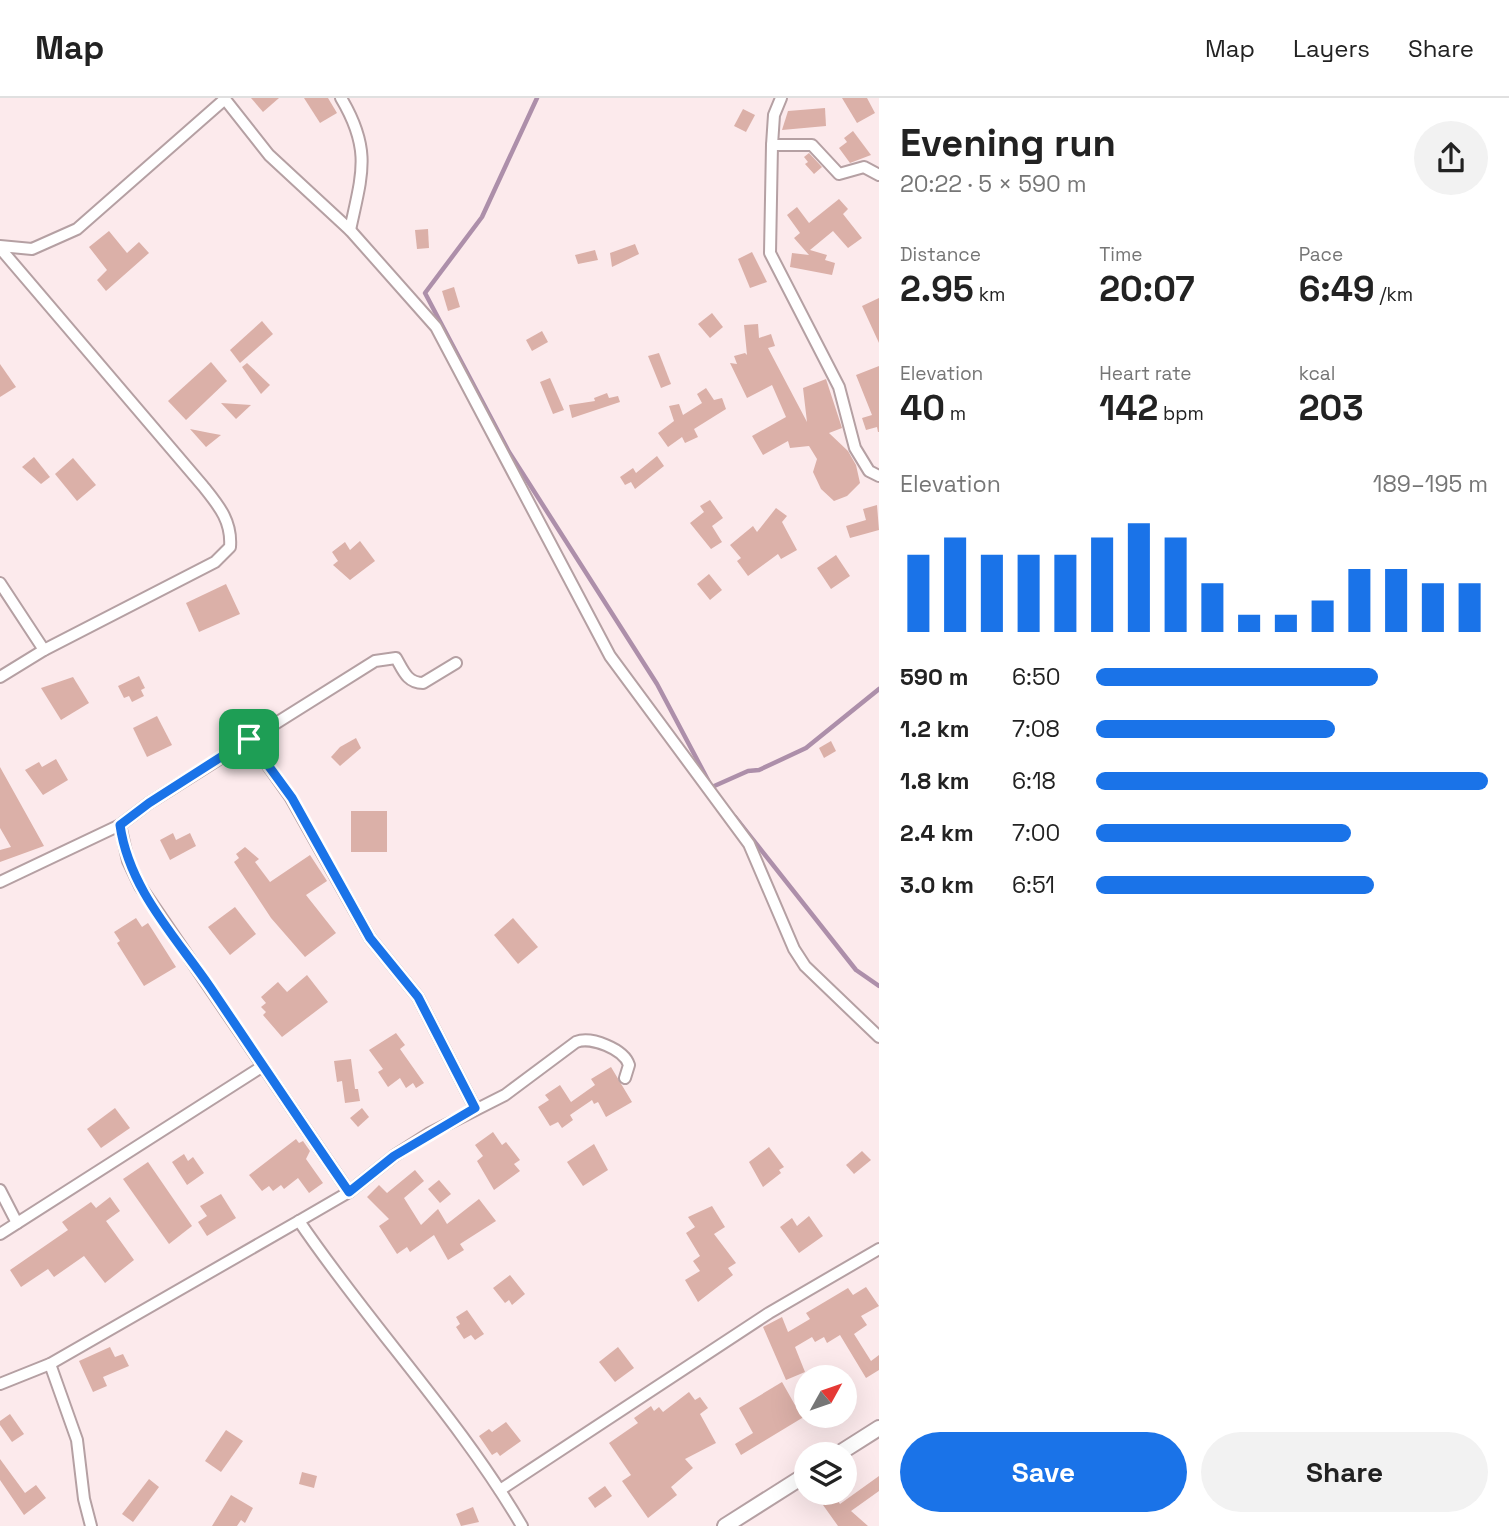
<!DOCTYPE html>
<html lang="en">
<head>
<meta charset="utf-8">
<style>
  body { margin:0; font-family:"Space Grotesk",sans-serif; background:#f2f2f2; color:#222; height:100vh; display:flex; flex-direction:column; font-size:26px; white-space:nowrap }
  * { box-sizing:border-box; margin:0 }
  p { font-size:23px; color:#767676 }
  .icon { flex:none; width:38px; height:38px; fill:none; stroke:currentColor; stroke-width:2; stroke-linecap:round; stroke-linejoin:round }
  .map { position:relative; flex:1; overflow:hidden }
  .drawer { display:flex; flex-direction:column; background:#fff; width:630px }
  .drawer>* { flex:none }
  .needle { width:46px; rotate:50deg }
  .controls { position:absolute; left:794px; top:1267px; display:grid; gap:14px }
  .controls a { display:grid; place-items:center; width:63px; height:63px; border-radius:50%; background:#fff; box-shadow:0 7px 28px #0002; font-size:35px }
  .pin { position:absolute; display:grid; place-items:center; width:60px; height:60px; color:#fff; margin:-30px; border-radius:14px; box-shadow:0 4px 10px #0006 }
  .round { display:grid; place-items:center; flex:none; width:74px; height:74px; border-radius:37px; background:#f2f2f2 }
  .summary { display:flex; align-items:center; justify-content:space-between; height:119px; padding:0 21px }
  h1 { font-size:38px; font-weight:800; line-height:52px }
  .stats { display:grid; grid-template-columns:repeat(3,1fr); gap:10px; height:119px; padding:7px 21px }
  .stats div { display:grid; align-content:center }
  .stats b { font-size:35px; font-weight:800 }
  .stats small { font-size:19px; font-weight:400 }
  .stats p { font-size:19px }
  .chart { height:196px; padding:14px 21px }
  .chart p { display:flex; justify-content:space-between }
  .chart svg { width:100%; height:126px; margin-top:7px; stroke:#1a73e8; stroke-width:6 }
  .button { display:flex; gap:14px; margin-top:auto; padding:14px 21px }
  .button a { flex:1; height:80px; border-radius:42px; background:#1a73e8; color:#fff; font-size:28px; font-weight:800; line-height:80px; text-align:center }
  .button a+a { background:#f2f2f2; color:#222 }
  ul { padding:0 21px; list-style:none; font-size:23px }
  li { display:grid; grid-template-columns:112px 84px 1fr; align-items:center; height:52px }
  li i { height:18px; border-radius:9px; background:#1a73e8 }
  header { display:flex; align-items:center; gap:42px; box-sizing:border-box; height:98px; padding:0 35px; background:#fff; border-bottom:2px solid #e0e0e0 }
  header strong { font-size:33px }
  nav { display:flex; gap:38px; margin-inline-start:auto; font-size:24px }
  main { display:flex; flex:1; min-height:0 }
  .map>svg:first-child { display:block }
</style>
</head>
<body>
<header>
<strong>Map</strong>
<nav><a>Map</a><a>Layers</a><a>Share</a></nav>
</header>
<main>
<div class="map">
<svg width="879" height="1428" viewBox="0 0 879 1428">
  <rect width="100%" height="100%" fill="#fceaec"/>
  <g fill="none" stroke-linecap="round" stroke-linejoin="round">
    <g stroke="#ad8faa" stroke-width="4.5">
      <polyline points="537,0 482,119 425,195 509,354 657,586 709,684"/>
      <polyline points="712,689 748,673 759,672 806,650 879,591"/>
      <polyline points="735,719 856,872 879,888"/>
    </g>
  </g>
  <g fill="#dbb0a8">
    <polygon points="251,0 279,0 263,14"/>
    <polygon points="304,0 328,0 337,15 320,25"/>
    <polygon points="842,0 867,0 875,15 857,25"/>
    <polygon points="825,10 826,28 782,32 788,13"/>
    <polygon points="743,11 755,17 746,34 734,28"/>
    <polygon points="853,33 871,57 850,65 839,50 847,44 844,40"/>
    <polygon points="809,55 822,69 814,76 805,66 808,64 804,59"/>
    <polygon points="839,101 848,111 843,116 862,140 848,150 833,133 810,152 827,157 825,162 835,165 832,177 790,169 792,155 809,157 794,140 800,135 787,117 797,109 809,125"/>
    <polygon points="428,131 429,150 417,151 415,132"/>
    <polygon points="109,133 127,155 139,144 149,155 106,193 97,182 107,172 89,149"/>
    <polygon points="635,146 639,156 612,169 610,155"/>
    <polygon points="595,152 598,162 578,166 575,157"/>
    <polygon points="752,154 767,184 750,190 738,161"/>
    <polygon points="454,189 460,209 448,213 442,193"/>
    <polygon points="879,200 879,245 862,208"/>
    <polygon points="712,215 723,229 710,240 698,226"/>
    <polygon points="262,223 273,236 240,265 230,252"/>
    <polygon points="758,226 759,240 771,236 775,248 768,250 807,324 803,290 826,281 842,330 829,335 848,353 856,367 860,385 847,398 834,403 821,391 813,374 817,361 809,348 790,350 788,343 763,357 752,338 786,319 772,287 747,300 730,265 737,266 734,258 745,255 747,257 744,227"/>
    <polygon points="542,233 548,244 532,253 526,242"/>
    <polygon points="659,255 671,286 661,290 648,258"/>
    <polygon points="211,264 227,283 186,322 168,303"/>
    <polygon points="247,265 270,287 261,296 242,269"/>
    <polygon points="0,266 16,289 0,299"/>
    <polygon points="879,268 879,334 878,334 877,329 866,332 862,320 872,317 856,277"/>
    <polygon points="550,280 564,312 553,316 540,284"/>
    <polygon points="706,290 714,302 722,300 726,311 694,331 698,339 685,345 682,339 668,349 658,335 674,323 669,308 679,306 683,317 702,305 697,296"/>
    <polygon points="607,295 609,300 618,298 620,304 572,320 569,307 595,303 594,300"/>
    <polygon points="221,305 251,307 236,321"/>
    <polygon points="190,331 210,335 221,337 206,349"/>
    <polygon points="657,358 664,368 635,391 631,384 625,387 620,379 633,370 636,375"/>
    <polygon points="34,359 50,379 41,386 22,369"/>
    <polygon points="73,360 96,387 77,403 55,376"/>
    <polygon points="710,402 723,420 712,428 722,444 711,451 690,425 704,414 700,408"/>
    <polygon points="877,407 879,432 850,440 846,428 866,422 863,411"/>
    <polygon points="776,410 787,418 782,424 797,452 781,461 778,456 748,478 737,463 741,460 730,447 753,428 757,434"/>
    <polygon points="360,443 375,463 350,482 333,467 338,463 332,454 345,444 350,452"/>
    <polygon points="836,457 850,478 831,491 817,470"/>
    <polygon points="709,476 722,492 710,502 697,486"/>
    <polygon points="226,486 240,516 199,534 186,505"/>
    <polygon points="139,578 145,590 141,592 144,598 132,604 129,598 124,600 118,588"/>
    <polygon points="73,579 89,605 61,622 41,590"/>
    <polygon points="157,618 172,647 147,659 133,630"/>
    <polygon points="356,640 361,650 340,668 331,659 340,649"/>
    <polygon points="831,643 836,653 824,660 819,650"/>
    <polygon points="56,661 68,682 43,697 25,672 39,664 42,669"/>
    <polygon points="0,669 44,748 0,764 0,752 11,749 0,730"/>
    <rect x="351" y="713" width="36" height="41"/>
    <polygon points="173,735 176,742 190,735 196,748 170,762 160,742"/>
    <polygon points="245,749 259,761 255,764 270,784 310,757 327,783 306,797 336,835 305,859 271,820 234,764 239,760 236,756"/>
    <polygon points="235,809 256,836 230,857 208,829"/>
    <polygon points="136,820 142,829 148,825 176,869 144,888 117,845 120,843 114,834"/>
    <polygon points="513,820 538,849 518,866 494,837"/>
    <polygon points="307,877 328,904 282,939 263,917 266,914 261,909 266,905 261,899 278,884 287,894"/>
    <polygon points="396,935 405,947 400,951 424,985 416,990 413,985 406,990 400,980 388,989 378,974 383,971 369,952"/>
    <polygon points="351,961 355,991 358,991 360,1003 345,1005 342,983 337,984 334,963"/>
    <polygon points="611,969 632,1004 606,1019 598,1004 594,1006 592,1002 570,1017 573,1022 562,1030 558,1024 550,1028 538,1009 549,1002 545,997 560,987 571,1004 595,987 591,981"/>
    <polygon points="115,1010 130,1030 101,1050 87,1031"/>
    <polygon points="362,1010 369,1019 358,1029 350,1020"/>
    <polygon points="493,1034 502,1047 506,1044 520,1062 514,1066 520,1073 494,1092 477,1063 483,1058 475,1047"/>
    <polygon points="296,1041 299,1045 303,1043 310,1053 306,1061 323,1085 309,1095 298,1080 284,1091 281,1087 273,1093 269,1088 262,1093 249,1077"/>
    <polygon points="594,1046 608,1072 583,1088 567,1064"/>
    <polygon points="769,1049 784,1069 779,1072 781,1075 763,1089 749,1064"/>
    <polygon points="862,1053 871,1062 854,1076 846,1067"/>
    <polygon points="184,1056 188,1063 193,1059 204,1075 187,1087 172,1064"/>
    <polygon points="148,1064 192,1128 169,1146 123,1081"/>
    <polygon points="415,1072 424,1083 404,1100 421,1127 438,1111 447,1126 479,1101 496,1123 460,1146 464,1152 448,1162 434,1137 410,1154 407,1149 397,1156 379,1128 389,1121 367,1099 379,1087 387,1095"/>
    <polygon points="439,1082 451,1096 440,1105 428,1091"/>
    <polygon points="221,1096 236,1120 207,1138 198,1124 207,1118 200,1108"/>
    <polygon points="110,1099 120,1113 106,1123 134,1162 105,1185 84,1158 54,1179 48,1171 21,1189 10,1172 68,1132 62,1124 91,1104 96,1110"/>
    <polygon points="712,1108 725,1129 714,1136 736,1165 728,1170 733,1177 698,1204 685,1182 700,1173 693,1163 700,1158 686,1135 695,1129 688,1119"/>
    <polygon points="809,1118 823,1138 799,1155 780,1129 792,1120 797,1128"/>
    <polygon points="510,1177 525,1196 512,1207 509,1202 505,1205 493,1190"/>
    <polygon points="866,1189 879,1208 861,1218 867,1227 854,1236 871,1263 879,1257 879,1272 866,1280 840,1237 827,1245 824,1239 815,1244 812,1239 795,1249 805,1274 786,1282 763,1229 782,1219 788,1234 810,1221 806,1215 848,1190 853,1197"/>
    <polygon points="467,1212 484,1236 475,1242 471,1237 464,1241 456,1229 460,1226 456,1219"/>
    <polygon points="110,1249 115,1259 123,1256 129,1268 103,1279 107,1288 93,1294 79,1263"/>
    <polygon points="618,1249 634,1270 615,1284 599,1264"/>
    <polygon points="782,1284 795,1307 807,1300 807,1317 741,1357 735,1346 753,1335 739,1310"/>
    <polygon points="689,1294 695,1302 700,1299 708,1310 700,1316 716,1345 685,1361 693,1370 671,1389 677,1397 648,1420 622,1383 631,1377 609,1345 638,1325 634,1320 651,1308 654,1313 659,1309 663,1314"/>
    <polygon points="10,1316 24,1336 12,1344 0,1327 0,1323"/>
    <polygon points="506,1324 521,1343 500,1358 497,1354 492,1357 479,1338 489,1331 492,1334"/>
    <polygon points="226,1332 243,1343 221,1374 205,1363"/>
    <polygon points="0,1361 25,1395 36,1387 46,1400 24,1417 0,1382"/>
    <polygon points="302,1374 317,1378 314,1390 299,1386"/>
    <polygon points="879,1378 879,1393 851,1413 868,1428 838,1428 823,1407 835,1399 840,1406"/>
    <polygon points="149,1381 159,1389 133,1424 122,1416"/>
    <polygon points="605,1388 612,1398 595,1410 588,1400"/>
    <polygon points="231,1397 253,1410 245,1425 241,1422 237,1428 212,1428"/>
    <polygon points="473,1409 479,1424 461,1428 456,1416"/>
  </g>
  <g fill="none" stroke-linecap="round" stroke-linejoin="round">
    <g stroke="#b5a0a3" stroke-width="14">
      <g id="minor">
        <polyline points="224,0 269,57 350,132 436,229 610,558 749,746 794,851 805,868 879,939"/>
        <path d="M341 0C372 52 362 76 350 132"/>
        <polyline points="781,0 774,17 772,47 770,155 839,289 855,350 869,373 879,378"/>
        <polyline points="772,47 812,47 839,76 864,69 879,77"/>
        <polyline points="0,148 32,151 77,131 225,1"/>
        <path d="M0 150 203 388C219 408 232 423 230 449L215 464 44 552 0 579"/>
        <polyline points="0,485 44,552"/>
        <polyline points="249,641 291,700 370,840 418,899 475,1010"/>
        <polyline points="120,727 128,763 140,788 349,1094"/>
        <path d="M0 784 120 727 149 705 375 563 396 560C403 572 407 585 423 585L456 565"/>
        <polyline points="0,1092 17,1125"/>
        <path d="M299 1123C370 1228 458 1319 522 1428"/>
        <polyline points="0,1136 263,968"/>
        <polyline points="50,1266 77,1342 84,1401 91,1428"/>
        <path d="M0 1286 50 1266 299 1123 349 1094 394 1058 430 1035 505 997 576 944C591 938 624 951 629 967L625 980"/>
        <polyline points="500,1392 769,1215 879,1151"/>
      </g>
    </g>
    <g stroke="#b5a0a3" stroke-width="18">
      <g id="secondary">
        <polyline points="838,1356 879,1330"/>
        <polyline points="725,1428 807,1376"/>
      </g>
    </g>
    <use href="#minor" stroke="#fff" stroke-width="10"/>
    <use href="#secondary" stroke="#fff" stroke-width="14"/>
  </g>
  <g fill="none" stroke-linecap="round" stroke-linejoin="round">
    <g stroke="#fff" stroke-width="14">
      <path id="route" d="M249 641 292 700 370 840 418 899 475 1010 394 1058 349 1094C302 1026 256 957 210 889 175 838 129 791 120 727L149 705Z"/>
    </g>
    <use href="#route" stroke="#1a73e8" stroke-width="9"/>
  </g>
</svg>
<div class="controls">
<a><svg class="needle" viewBox="-14 -14 28 28"><path d="M0-13l5 13h-10z" fill="#e53935"/><path d="M0 13l5-13h-10z" fill="#767676"/></svg></a>
<a><svg class="icon" aria-label="layers" viewBox="0 0 24 24"><path d="M12 4l9 5-9 5-9-5zM3 14l9 5 9-5"/></svg></a>
</div>
<div class="pin" style="left:249px;top:641px;background:#1e9e55"><svg class="icon" aria-label="arrive" viewBox="0 0 24 24"><path d="M6 21V4h12l-3 4 3 4H6"/></svg></div>
</div>
<section class="drawer">
<div class="summary"><div><h1>Evening run</h1><p>20:22 · 5 × 590 m</p></div><a class="round"><svg class="icon" aria-label="share" viewBox="0 0 24 24"><path d="M12 15V3M7 8l5-5 5 5M5 13v7h14v-7"/></svg></a></div>
<div class="stats">
<div><p>Distance</p><b>2.95<small> km</small></b></div>
<div><p>Time</p><b>20:07</b></div>
<div><p>Pace</p><b>6:49<small> /km</small></b></div>
</div>
<div class="stats">
<div><p>Elevation</p><b>40<small> m</small></b></div>
<div><p>Heart rate</p><b>142<small> bpm</small></b></div>
<div><p>kcal</p><b>203</b></div>
</div>
<div class="chart"><p><span>Elevation</span>189–195 m</p>
<svg viewBox="0 0 160 44" preserveAspectRatio="none"><path d="M5 44V17M15 44V11M25 44V17M35 44V17M45 44V17M55 44V11M65 44V6M75 44V11M85 44V27M95 44V38M105 44V38M115 44V33M125 44V22M135 44V22M145 44V27M155 44V27"/></svg>
</div>
<ul>
<li><b>590 m</b>6:50<i style="width:72%"></i></li>
<li><b>1.2 km</b>7:08<i style="width:61%"></i></li>
<li><b>1.8 km</b>6:18<i style="width:100%"></i></li>
<li><b>2.4 km</b>7:00<i style="width:65%"></i></li>
<li><b>3.0 km</b>6:51<i style="width:71%"></i></li>
</ul>
<div class="button"><a>Save</a><a>Share</a></div>
</section>
</main>
</body>
</html>
